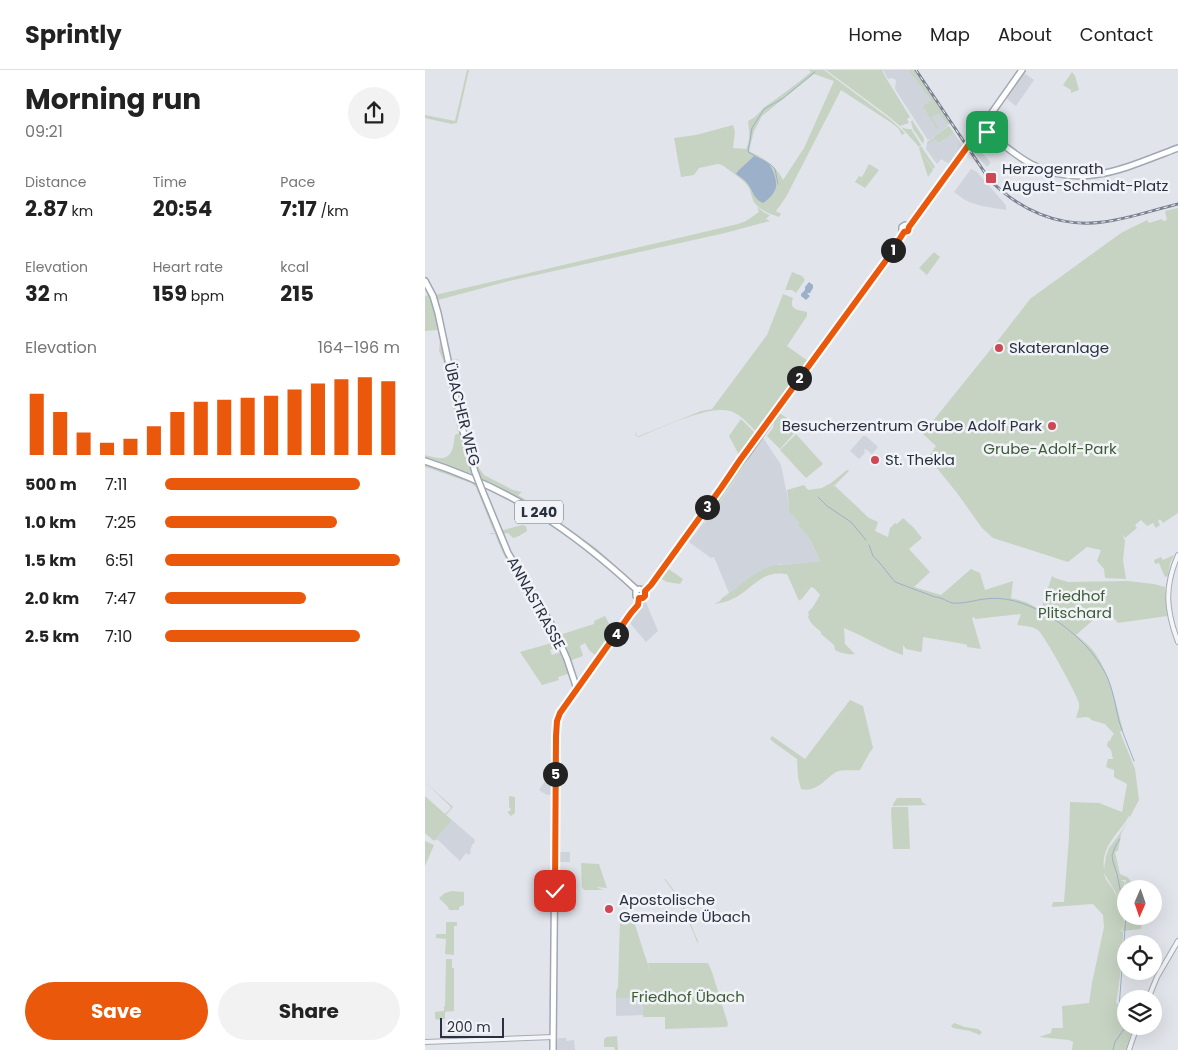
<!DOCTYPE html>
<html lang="en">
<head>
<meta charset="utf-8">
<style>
  body { margin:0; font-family:Poppins,sans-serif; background:#f2f2f2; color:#222; height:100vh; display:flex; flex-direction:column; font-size:19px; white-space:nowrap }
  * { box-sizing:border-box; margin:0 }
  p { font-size:16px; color:#767676 }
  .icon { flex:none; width:28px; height:28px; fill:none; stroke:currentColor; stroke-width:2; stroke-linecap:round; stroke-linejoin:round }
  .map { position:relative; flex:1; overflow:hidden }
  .panel { display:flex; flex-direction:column; background:#fff; width:425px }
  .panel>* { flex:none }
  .needle { width:32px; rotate:182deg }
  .buttons { position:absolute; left:692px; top:810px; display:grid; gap:10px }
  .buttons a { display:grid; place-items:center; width:45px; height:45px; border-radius:50%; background:#fff; box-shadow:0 5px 20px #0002; font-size:25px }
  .scale { position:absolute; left:15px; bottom:12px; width:64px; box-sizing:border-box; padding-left:5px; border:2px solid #293141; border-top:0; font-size:14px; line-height:18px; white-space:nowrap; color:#293141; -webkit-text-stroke:4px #f1f3f7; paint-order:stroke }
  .pin { position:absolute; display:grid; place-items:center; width:42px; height:42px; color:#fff; margin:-21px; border-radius:10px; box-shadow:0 2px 8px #0006 }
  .km { position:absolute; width:25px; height:25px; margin:-12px; border-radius:50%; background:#222; color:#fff; font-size:14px; line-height:25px; text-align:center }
  .round { display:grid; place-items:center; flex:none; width:52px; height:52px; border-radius:26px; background:#f2f2f2 }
  .head { display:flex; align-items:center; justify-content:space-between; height:85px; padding:0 25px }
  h1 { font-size:28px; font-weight:700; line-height:38px }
  .stats { display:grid; grid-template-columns:repeat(3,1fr); gap:8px; height:85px; padding:5px 25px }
  .stats div { display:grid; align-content:center }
  .stats b { font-size:21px; font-weight:700 }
  .stats small { font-size:14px; font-weight:400 }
  .stats p { font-size:14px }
  .chart { height:140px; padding:10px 25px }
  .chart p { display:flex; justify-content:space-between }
  .chart svg { width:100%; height:90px; margin-top:5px; stroke:#ea580c; stroke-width:6 }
  .action { display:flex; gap:10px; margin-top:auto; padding:10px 25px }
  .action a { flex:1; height:58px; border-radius:30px; background:#ea580c; color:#fff; font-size:20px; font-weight:700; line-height:58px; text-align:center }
  .action a+a { background:#f2f2f2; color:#222 }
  ul { padding:0 25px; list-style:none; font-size:16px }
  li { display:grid; grid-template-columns:80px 60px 1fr; align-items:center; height:38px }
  li i { height:12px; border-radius:6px; background:#ea580c }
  header { display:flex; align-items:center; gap:30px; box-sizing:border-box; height:70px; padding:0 25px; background:#fff; border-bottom:1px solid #e0e0e0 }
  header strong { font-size:24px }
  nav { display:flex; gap:28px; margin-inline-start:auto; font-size:18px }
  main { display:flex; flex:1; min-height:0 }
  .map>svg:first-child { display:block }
</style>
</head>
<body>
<header>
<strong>Sprintly</strong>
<nav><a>Home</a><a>Map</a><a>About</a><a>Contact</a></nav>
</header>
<main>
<section class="panel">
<div class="head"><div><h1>Morning run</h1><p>09:21</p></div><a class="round"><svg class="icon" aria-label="share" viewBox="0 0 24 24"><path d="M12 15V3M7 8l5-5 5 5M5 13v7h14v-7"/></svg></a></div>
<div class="stats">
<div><p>Distance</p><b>2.87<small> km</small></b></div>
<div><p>Time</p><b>20:54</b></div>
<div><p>Pace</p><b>7:17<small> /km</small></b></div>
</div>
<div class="stats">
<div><p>Elevation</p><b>32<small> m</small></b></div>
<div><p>Heart rate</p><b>159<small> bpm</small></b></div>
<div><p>kcal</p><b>215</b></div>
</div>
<div class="chart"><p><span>Elevation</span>164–196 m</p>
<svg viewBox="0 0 160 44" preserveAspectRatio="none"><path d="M5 44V14M15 44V23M25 44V33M35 44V38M45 44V36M55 44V30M65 44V23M75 44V18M85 44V17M95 44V16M105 44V15M115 44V12M125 44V9M135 44V7M145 44V6M155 44V8"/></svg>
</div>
<ul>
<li><b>500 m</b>7:11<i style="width:83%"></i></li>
<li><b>1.0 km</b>7:25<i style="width:73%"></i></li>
<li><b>1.5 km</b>6:51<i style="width:100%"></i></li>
<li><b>2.0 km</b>7:47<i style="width:60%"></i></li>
<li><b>2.5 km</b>7:10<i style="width:83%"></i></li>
</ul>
<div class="action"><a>Save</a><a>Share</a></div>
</section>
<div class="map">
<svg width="753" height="980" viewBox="0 0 753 980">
  <rect width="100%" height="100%" fill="#e1e4ea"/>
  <g fill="#cfd3dc">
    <polygon points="458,0 483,0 506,30 498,36 514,58 507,47 514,42 523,55 522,57 511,65 505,71 510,70 514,73 529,63 539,78 526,95 516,89 512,94 501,79 502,74 505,71 504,69 503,70 470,19 471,10 467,8 463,9"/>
    <polygon points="490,0 492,0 541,73 540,75"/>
    <polygon points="599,3 609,10 591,36 582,29 583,25"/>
    <polygon points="555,64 559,68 552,77 566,93 562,97 558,93 545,78"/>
    <polygon points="546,99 552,102 579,133 581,136 581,140 557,136 547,133 540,130 529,122"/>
    <polygon points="337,366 356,395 364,434 374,451 373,455 385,469 395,491 360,495 355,494 331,503 304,523 289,487 286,488 264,472 279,452 280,453 301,423 325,387 323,385"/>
    <polygon points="438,366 441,366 453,377 447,384 440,379 439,380 440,383 434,389 425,381"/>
    <polygon points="220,530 233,561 221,572 205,553"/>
    <polygon points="126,702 127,724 122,725 114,720"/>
    <polygon points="27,750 50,770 49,774 48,773 45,781 46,782 44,785 41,783 35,791 13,770 10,770"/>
    <rect x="133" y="782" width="12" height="10"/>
    <rect x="133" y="831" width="17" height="9"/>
    <polygon points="191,928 218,928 218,945 191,946"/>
    <polygon points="133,968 141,968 142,971 149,970 150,980 132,980 132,971"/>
  </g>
  <g fill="#c6d3c2" fill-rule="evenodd">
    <polygon points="42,0 44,0 32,53 27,54 0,48 0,45 30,51"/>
    <path d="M384 0H399L466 50 480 63 477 65 473 58 465 52 416 20 361 127 351 141 356 144 354 147C345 144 332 139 328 130 326 125 326 120 322 115 315 107 305 101 297 95L293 94 274 98 269 105 256 107 249 68 271 65 308 55 310 62 308 78 321 79C326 70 324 60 323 51 331 48 334 42 341 36 356 25 371 15 386 2ZM389 4 409 11 379 78 358 110C351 95 338 88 324 81L329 61 337 46Z"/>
    <polygon points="401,0 457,0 461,8 485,47 482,49 484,53 475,56 462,45"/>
    <polygon points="483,0 490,0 525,53 523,55 514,43 507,47 514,58 512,59 498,36 506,30"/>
    <polygon points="647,2 650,6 654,20 646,23 646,20 638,15"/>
    <polygon points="487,50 498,67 499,70 498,74 488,59 486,52"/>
    <polygon points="524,56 529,63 514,73 510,70 502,74 502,72 508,69 511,65"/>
    <polygon points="476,57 482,59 486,59 496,75 494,77"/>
    <polygon points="496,76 510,97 508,99 495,79 508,100 503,107 494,78"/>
    <polygon points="444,94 454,100 440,118 430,112 434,106 437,107"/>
    <polygon points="332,137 340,143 345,145 341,149 345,151 300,163 84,211 13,230 26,290 35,289 29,291 27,297 39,353 3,214 0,206 10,225 313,154 321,151 334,142"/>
    <polygon points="753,138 753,443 738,453 735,449 733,451 735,455 731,458 728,453 722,456 716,450 710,455 712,458 700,468 697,464 700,471 698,490 701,509 680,508 679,499 672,491 676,480 662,477 643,492 568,468 557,458 532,423 503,387 511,376 498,364 499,362 578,264 605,229 696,163 722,150 724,153 737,149 738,151 742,150 740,141"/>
    <polygon points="509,182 515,187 502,205 494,198"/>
    <polygon points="367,202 377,206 380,210 371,223 367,220 360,220"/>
    <polygon points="0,213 8,229 12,241 36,358 36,360 33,350 36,360 33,362 20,294 14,281 15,270 13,260 0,261 0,226 3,225 0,217 2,218"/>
    <path d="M358 224 368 228C363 241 375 240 382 242V246L362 276 383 291 332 363C325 355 318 347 308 342 286 333 237 358 214 367L211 366 210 360 212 366H214L276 341 287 339 342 265Z"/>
    <polygon points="354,343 362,348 361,350 372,360 355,379 342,366 348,358 350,349"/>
    <polygon points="316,349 331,364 252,476 251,475 314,385 304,366"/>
    <path d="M36 362 50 407H48L51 411 66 447V451L70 462H69L51 417 46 413 4 398 0 397V385C11 388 24 393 28 377 29 373 29 369 30 365Z"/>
    <path d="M40 362 54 398 59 405 88 420 97 422 93 425 120 442 171 478 212 515C225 518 233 500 237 490L241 488 247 480 248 481 226 512 220 517 211 516 115 441 80 421 55 409 48 391Z"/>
    <polygon points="371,364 398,394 381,408 355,380"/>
    <polygon points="323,386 325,387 290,438 290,439 281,452 279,450 264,471 262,470"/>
    <path d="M422 400 424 401 408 417 410 416 444 448 453 452 450 461 463 467 465 458 470 453 472 454 478 448 489 458 497 468 484 479 505 502 489 517 516 525 546 499 555 503 560 520 588 511 586 528 601 532 616 540 627 506 630 508 643 512 703 511 729 514 740 517 742 546 693 553 681 539 651 565C655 568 659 571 663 575 683 594 691 634 698 660L695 662 710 699 714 730 696 764 693 781 690 782 695 804 702 807 714 819H701V820L700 815 701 810H696L700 812 699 815 701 827 699 831 701 843H699L690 821 679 803C680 810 686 815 689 821 694 830 698 841 699 852L700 850V845H701V846L707 847 713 846V850L714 846H718L716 859 697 861 698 856 696 861 698 862C698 886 695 910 691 933L694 934 701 952V956H703L707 963 704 961 706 964 701 980H647L648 972 644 970 614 967 626 963 627 958H638L637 936 664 933 667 913 679 857 678 845 668 834 627 837 628 832H639L644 767 645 732 674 733 697 742 702 714 689 707V700L681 697 683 689H688L686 680 682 676 683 671H685L687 666 689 664 680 654 666 650 665 648 661 647 651 648C652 644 655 638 654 633 652 624 620 567 614 561 608 556 599 556 592 555L596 544 550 549 549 547 547 548 556 579 542 577V575L539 574 498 567 497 580 496 582 481 579 478 575V585C457 578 439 566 419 558L420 574 430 584C424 585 415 583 410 580L409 575 396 564V562C389 555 387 556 383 547L384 545 383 542 388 537 395 525 389 518 386 517 376 530 375 529 374 531 362 504C334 500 328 520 307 529 302 532 295 533 289 534L295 531 297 528C301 526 303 523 307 521 322 509 340 493 360 495L395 491 385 469 373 455 374 452 364 441V434L362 420 379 415 383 420 397 418 406 413ZM704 746H706L696 762 684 778 681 786 679 799C676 775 694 764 704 746Z"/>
    <polygon points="97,455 101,456 102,461 94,466 88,468 83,463 78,464 75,461"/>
    <path d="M65 463H71C88 504 115 538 134 577L125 580 127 585 137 582 146 603 133 607 134 610 117 615 95 582 130 572C111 536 84 503 70 464H65Z"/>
    <polygon points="749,485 745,494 743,506 740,507 734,493 730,494 729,490 736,487 738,490"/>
    <polygon points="242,498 258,509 255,514 242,512 235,508"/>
    <path d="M210 529V532L209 535 169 591 170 585 164 580 160 573 155 576 158 586 144 591 125 549 128 551 135 565C146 561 157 558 169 554V551L180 546 188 561 206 536 209 535Z"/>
    <path d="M425 630 438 636 448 678 445 682 435 700C428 701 417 699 411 702 400 709 391 723 376 719L373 707 372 689 351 674 345 669 347 666 380 689Z"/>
    <polygon points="0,712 28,737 21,745 27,750 9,771 0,763 0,726 20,744 26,738 24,735"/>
    <polygon points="84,726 90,727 90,743 86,746 83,743 83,741 85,741 86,739 84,737"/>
    <polygon points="472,728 496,728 497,732 502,735 468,736 468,734"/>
    <polygon points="467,737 483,737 485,779 468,779 466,739"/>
    <polygon points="0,771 9,775 0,796"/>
    <polygon points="156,793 174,794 182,818 171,817 178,820 159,820 157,817"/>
    <path d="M239 809H240C248 819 256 829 261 841 265 851 268 861 273 871V874L259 840 249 822Z"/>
    <polygon points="27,821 39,822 39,835 34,837 34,840 24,840 23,837 14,828 20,823"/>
    <polygon points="195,847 208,848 218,880 227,906 223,893 283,893 287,902 303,954 302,957 240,959 240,947 218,947 218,928 191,928 191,922 193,917"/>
    <polygon points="21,852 32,852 32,856 29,856 29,885 20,884 21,869 11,868 11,864 21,864"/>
    <polygon points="21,889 27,889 27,898 29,898 29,941 20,942 20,949 12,950 10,948 10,942 19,941 19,936 20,936"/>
    <polygon points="529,953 540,957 553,959 557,962 555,965 545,961 528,958 526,956"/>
    <polygon points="192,966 193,980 190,980 189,977 179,977 179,970 181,967"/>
  </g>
  <g fill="#9cb0c9">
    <path d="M329 86C334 88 340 90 344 94 348 99 352 110 351 117 350 123 343 130 338 133 328 129 328 120 322 113 319 109 315 107 311 104L313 101Z"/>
    <polygon points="384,212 388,215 388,218 385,223 382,223 385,226 381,230 376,226 376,224 380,220 380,217"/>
  </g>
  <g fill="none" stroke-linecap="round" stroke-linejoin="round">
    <g stroke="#9cb0c9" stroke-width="1">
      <polyline points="353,114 350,99 346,95 323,82 327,58 339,39 357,29 390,2"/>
      <polyline points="393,427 402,436 426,452 441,470"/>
      <path d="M444 475 448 486 454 492 470 512 510 527C517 527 522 532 528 533 539 534 550 530 560 529 580 526 600 533 617 542"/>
      <path d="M619 543C642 556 665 576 678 599 687 613 690 634 694 651 698 664 704 678 709 691"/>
      <polyline points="695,769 691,775 687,785 688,792 692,804 700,843"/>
      <polyline points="700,956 700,954 694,938 701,846"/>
      <polyline points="688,980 690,972 699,959"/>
    </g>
    <g stroke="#a6abb4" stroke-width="6">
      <g id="minor">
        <path d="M753 485C739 517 741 540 753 572"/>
        <polyline points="723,929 732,907 753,871"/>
        <polyline points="0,972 128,967"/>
        <polyline points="704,980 712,956"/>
      </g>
    </g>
    <g stroke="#a0a8b5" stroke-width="8">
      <g id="major">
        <path d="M556 58C573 70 588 84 606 94 658 121 704 96 753 78"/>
        <polyline points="479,162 477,160 477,157 480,155 483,157"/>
        <polyline points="0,211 8,226 13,243 38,361 50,402"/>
        <path d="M0 391C86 419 146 459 212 520"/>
        <polyline points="310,398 322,384 390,287 462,189 479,162 483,161 483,157 549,68 597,0"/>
        <polyline points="57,420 83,483 128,557 142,589 152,619"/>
        <polyline points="219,521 226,515 311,397"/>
        <polyline points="214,528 211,526 211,521 214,519 219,521"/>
        <polyline points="128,980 131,666 132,651 135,643 206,543 213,535 214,528"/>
      </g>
    </g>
    <use href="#minor" stroke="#f4f5f8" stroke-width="4"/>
    <use href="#major" stroke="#fff" stroke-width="5"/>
    <g stroke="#7b8393" stroke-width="3">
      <path id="rail" d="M491 0 564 109C594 140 634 158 678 152 703 149 728 140 753 134"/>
    </g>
    <use href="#rail" stroke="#f1f3f7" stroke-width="1" stroke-dasharray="4" stroke-linecap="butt"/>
    <g stroke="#a0a8b5" stroke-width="8" stroke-linecap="butt">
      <polyline id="major-bridge" points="50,402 57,420"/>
    </g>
    <use href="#major-bridge" stroke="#fff" stroke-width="5"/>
  </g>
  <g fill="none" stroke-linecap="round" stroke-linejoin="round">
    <g stroke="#fff" stroke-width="10">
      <polyline id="route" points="130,821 131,666 132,651 135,643 206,543 213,535 214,528 218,528 220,526 220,521 226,515 296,418 315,390 462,189 479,162 483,161 484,157 556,58 562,62"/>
    </g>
    <use href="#route" stroke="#ea580c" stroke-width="6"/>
  </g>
  <g fill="#cd4754" stroke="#f1f3f7" stroke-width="2">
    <rect x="560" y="102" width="12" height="12" rx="2.5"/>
    <circle cx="574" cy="278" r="5"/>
    <circle cx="627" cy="356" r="5"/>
    <circle cx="450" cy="390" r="5"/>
    <circle cx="184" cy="839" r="5"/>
  </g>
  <g text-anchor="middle" stroke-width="5" stroke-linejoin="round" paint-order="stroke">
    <rect fill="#f1f3f7" stroke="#656b78" stroke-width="1" x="90" y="430.5" width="48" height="23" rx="4"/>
    <g font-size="14" font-weight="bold" fill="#293141">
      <text x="114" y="447">L 240</text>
    </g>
    <g font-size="15" fill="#293141" stroke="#f1f3f7" text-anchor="start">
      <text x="577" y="104">Herzogenrath<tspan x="577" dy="17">August-Schmidt-Platz</tspan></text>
      <text x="584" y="283">Skateranlage</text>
      <text x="617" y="361" text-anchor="end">Besucherzentrum Grube Adolf Park</text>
      <text x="460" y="395">St. Thekla</text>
      <text x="194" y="835">Apostolische<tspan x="194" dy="17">Gemeinde Übach</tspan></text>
    </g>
    <g font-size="15" fill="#293141" stroke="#f1f3f7">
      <text transform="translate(37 344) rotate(76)" y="5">ÜBACHER WEG</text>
      <text transform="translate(111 533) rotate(61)" y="5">ANNASTRASSE</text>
    </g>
    <g font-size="15" fill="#3c5d37" stroke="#f1f3f7">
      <text x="625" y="384">Grube-Adolf-Park</text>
      <text x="650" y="531">Friedhof<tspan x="650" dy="17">Plitschard</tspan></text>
      <text x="263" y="932">Friedhof Übach</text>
    </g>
  </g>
</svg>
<div class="buttons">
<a><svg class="needle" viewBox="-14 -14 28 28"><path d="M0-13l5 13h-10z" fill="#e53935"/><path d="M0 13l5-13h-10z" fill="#767676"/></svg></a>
<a><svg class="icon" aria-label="locate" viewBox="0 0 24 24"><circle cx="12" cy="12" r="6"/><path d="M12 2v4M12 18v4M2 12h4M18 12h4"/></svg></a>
<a><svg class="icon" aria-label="layers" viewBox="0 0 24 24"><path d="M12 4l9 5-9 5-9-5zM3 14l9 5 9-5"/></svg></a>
</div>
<div class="scale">200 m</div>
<div class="pin" style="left:562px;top:62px;background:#1e9e55"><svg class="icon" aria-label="arrive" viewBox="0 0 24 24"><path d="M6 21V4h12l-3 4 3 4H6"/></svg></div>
<div class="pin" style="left:130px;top:821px;background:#d93025"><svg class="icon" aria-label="check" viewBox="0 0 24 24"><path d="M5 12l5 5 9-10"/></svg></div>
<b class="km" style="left:468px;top:180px">1</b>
<b class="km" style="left:374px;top:308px">2</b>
<b class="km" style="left:282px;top:437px">3</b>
<b class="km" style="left:191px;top:564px">4</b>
<b class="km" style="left:130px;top:704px">5</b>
</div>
</main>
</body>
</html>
